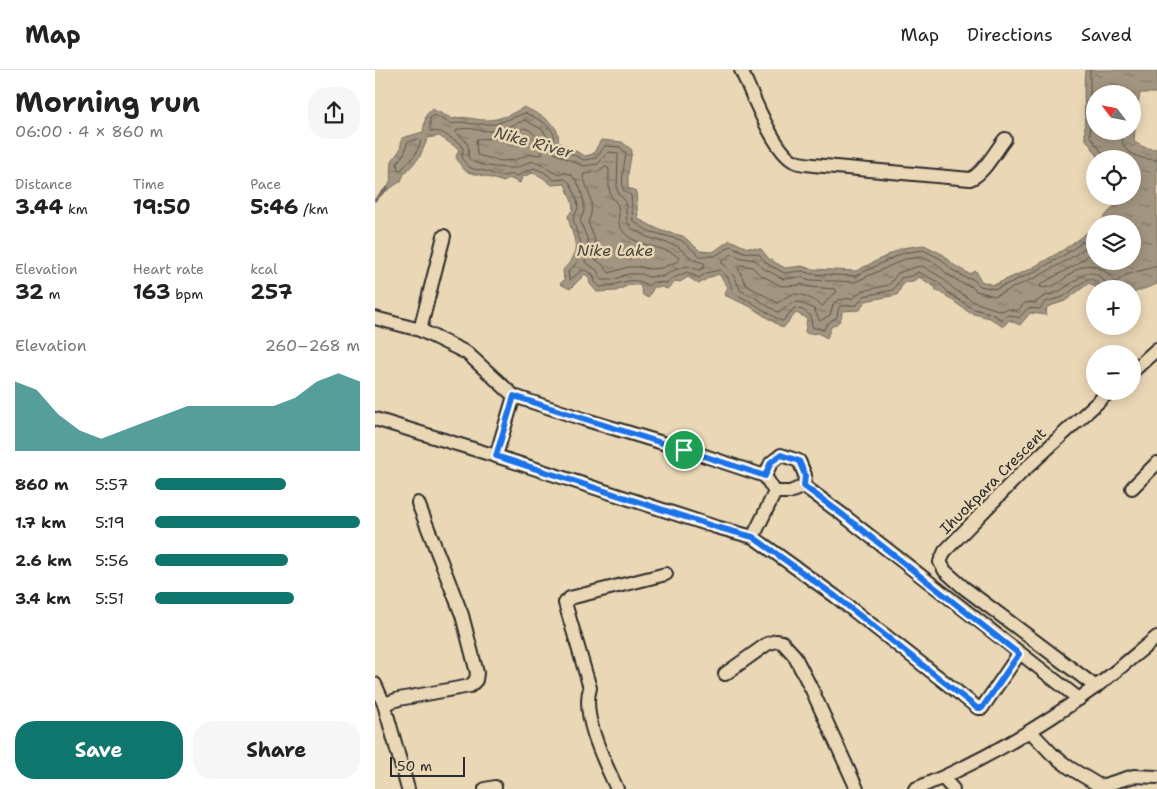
<!DOCTYPE html>
<html lang="en">
<head>
<meta charset="utf-8">
<style>
  body { margin:0; font-family:"Shantell Sans",sans-serif; background:#f6f6f6; color:#222; height:100vh; display:flex; flex-direction:column; font-size:19px; white-space:nowrap }
  * { box-sizing:border-box; margin:0 }
  p { font-size:16px; color:#767676 }
  .icon { flex:none; width:28px; height:28px; fill:none; stroke:currentColor; stroke-width:2; stroke-linecap:round; stroke-linejoin:round }
  .map { position:relative; flex:1; overflow:hidden }
  .panel { display:flex; flex-direction:column; background:#fff; width:375px }
  .panel>* { flex:none }
  .needle { width:32px; rotate:302deg }
  .fabs { position:absolute; left:711px; top:15px; display:grid; gap:10px }
  .fabs a { display:grid; place-items:center; width:55px; height:55px; border-radius:50%; background:#fff; box-shadow:0 2px 12px #0003; font-size:25px }
  .scale { position:absolute; left:15px; bottom:12px; width:75px; box-sizing:border-box; padding-left:5px; border:2px solid #2b2b2b; border-top:0; font-size:14px; line-height:18px; white-space:nowrap; color:#2b2b2b; -webkit-text-stroke:4px #ead7b5; paint-order:stroke }
  .pin { position:absolute; display:grid; place-items:center; width:42px; height:42px; color:#fff; margin:-21px; border:2px solid #fff; border-radius:50%; box-shadow:0 1px 5px #0007 }
  .round { display:grid; place-items:center; flex:none; width:52px; height:52px; border-radius:20px; background:#f6f6f6 }
  .overview { display:flex; align-items:center; justify-content:space-between; height:85px; padding:0 15px }
  h1 { font-size:28px; font-weight:700; line-height:38px }
  .figures { display:grid; grid-template-columns:repeat(3,1fr); gap:8px; height:85px; padding:5px 15px }
  .figures div { display:grid; align-content:center }
  .figures b { font-size:21px; font-weight:700 }
  .figures small { font-size:14px; font-weight:400 }
  .figures p { font-size:14px }
  .chart { height:140px; padding:10px 15px }
  .chart p { display:flex; justify-content:space-between }
  .chart svg { width:100%; height:90px; margin-top:5px; fill:#0f766e; opacity:.7 }
  .button { display:flex; gap:10px; margin-top:auto; padding:10px 15px }
  .button a { flex:1; height:58px; border-radius:20px; background:#0f766e; color:#fff; font-size:20px; font-weight:700; line-height:58px; text-align:center }
  .button a+a { background:#f6f6f6; color:#222 }
  ul { padding:0 15px; list-style:none; font-size:16px }
  li { display:grid; grid-template-columns:80px 60px 1fr; align-items:center; height:38px }
  li i { height:12px; border-radius:6px; background:#0f766e }
  header { display:flex; align-items:center; gap:30px; box-sizing:border-box; height:70px; padding:0 25px; background:#fff; border-bottom:1px solid #e0e0e0 }
  header strong { font-size:24px }
  nav { display:flex; gap:28px; margin-inline-start:auto; font-size:18px }
  main { display:flex; flex:1; min-height:0 }
  .map>svg:first-child { display:block }
</style>
</head>
<body>
<header>
<strong>Map</strong>
<nav><a>Map</a><a>Directions</a><a>Saved</a></nav>
</header>
<main>
<section class="panel">
<div class="overview"><div><h1>Morning run</h1><p>06:00 · 4 × 860 m</p></div><a class="round"><svg class="icon" aria-label="share" viewBox="0 0 24 24"><path d="M12 15V3M7 8l5-5 5 5M5 13v7h14v-7"/></svg></a></div>
<div class="figures">
<div><p>Distance</p><b>3.44<small> km</small></b></div>
<div><p>Time</p><b>19:50</b></div>
<div><p>Pace</p><b>5:46<small> /km</small></b></div>
</div>
<div class="figures">
<div><p>Elevation</p><b>32<small> m</small></b></div>
<div><p>Heart rate</p><b>163<small> bpm</small></b></div>
<div><p>kcal</p><b>257</b></div>
</div>
<div class="chart"><p><span>Elevation</span>260–268 m</p>
<svg viewBox="0 0 160 44" preserveAspectRatio="none"><path d="M0 44V10L10 14L20 26L30 34L40 38L50 34L60 30L70 26L80 22L90 22L100 22L110 22L120 22L130 18L140 10L150 6L160 10V44z"/></svg>
</div>
<ul>
<li><b>860 m</b>5:57<i style="width:64%"></i></li>
<li><b>1.7 km</b>5:19<i style="width:100%"></i></li>
<li><b>2.6 km</b>5:56<i style="width:65%"></i></li>
<li><b>3.4 km</b>5:51<i style="width:68%"></i></li>
</ul>
<div class="button"><a>Save</a><a>Share</a></div>
</section>
<div class="map">
<svg width="782" height="719" viewBox="0 0 782 719">
  <defs>
    <pattern id="water-ripples" width="26" height="14" patternUnits="userSpaceOnUse" patternTransform="scale(1.25)"><rect width="26" height="14" fill="#a29581"/><path d="M2 4q2-2 4 0t4 0M15 11q2-2 4 0t4 0" fill="none" stroke="#847a6a"/></pattern>
  </defs>
  <rect width="100%" height="100%" fill="#ead7b5"/>
  <filter id="ink" filterUnits="userSpaceOnUse"><feTurbulence type="fractalNoise" baseFrequency=".02" numOctaves="2"/><feDisplacementMap in="SourceGraphic" scale="10" xChannelSelector="R" yChannelSelector="G"/><feConvolveMatrix kernelMatrix="1 2 1 2 8 2 1 2 1" color-interpolation-filters="sRGB"/></filter>
  <g filter="url(#ink)">
    <path fill="url(#water-ripples)" stroke="#726b5f" d="M710 0H782V23H765L763 33 758 34V24H720V61H758V54L760 58 759 72 771 78 782 79V214L758 223V219H723L714 213 690 231 672 237 671 245 655 243 645 255 634 250 628 257 615 248 595 243 564 221H561L560 217 544 207 538 211 529 212 522 225 490 231 485 240 467 241C467 249 465 253 456 257L452 268 443 263 433 264 430 262 432 248 421 243 408 258 374 236 349 225 353 217 344 204 333 208 324 214 313 207 305 212 301 211 292 219 287 217H279L273 228 268 225 265 215H254L241 221 222 222 215 214 214 208 210 204 195 219 185 214 189 210 188 200C209 178 198 172 193 146L198 139 197 132 190 114 177 115 167 107 158 103 147 107 145 113 134 108 129 112C122 110 116 108 109 106 91 101 91 106 81 87L84 79 64 66 53 68 44 88 29 104 26 111 7 124 13 117 16 109 17 91 25 80 27 68 48 62 51 45 57 39 78 49C89 45 99 50 111 50 125 50 137 44 149 37 163 44 187 54 183 72L210 86 218 84 226 70 247 72 257 80 253 104V118L261 121 263 149 287 161 308 166 325 181 338 182 355 170 370 177 386 179 394 189 410 198 427 196 436 199 481 201 527 178 549 175 569 185 579 195 594 204 601 201 606 211 619 215 657 198 688 180 720 157V191H758V154H723L741 134 739 126H758V89H725L710 68 709 16Z"/>
    <g fill="none" stroke-linecap="round" stroke-linejoin="round">
      <g stroke="#5b554d" stroke-width="1">
        <polyline points="715,0 715,66 728,84 728,89"/>
        <path d="M150 50 168 60 172 67 174 77 179 83 208 96 223 94 233 82 243 83 242 119 244 125 250 130 252 151 256 158 272 167 302 176 319 190 329 193 330 197 324 200 312 196 297 201 289 206 273 207 267 204H253L238 210H227L222 200 210 192 213 171 205 150C207 147 209 143 209 139 210 130 204 110 196 105 190 101 185 105 180 103 173 101 169 93 161 92 152 90 146 98 139 98 128 98 99 97 93 87 96 73 90 71 81 62L82 60C91 56 105 61 115 61 128 60 138 55 150 50Z"/>
        <path d="M150 58C162 63 168 73 167 85L155 84 140 90 126 91 102 85 101 71 102 69 124 68Z"/>
        <path d="M748 61C748 65 747 70 748 74 752 87 771 89 782 90"/>
        <polygon points="43,69 46,72 40,85 26,100 23,100 22,93 30,82 32,73"/>
        <path d="M231 97 234 99C234 107 233 119 236 126 238 130 242 132 243 136 245 143 242 151 246 158 258 179 290 174 304 188L303 191 287 198 274 199 266 197H253L234 203 227 194 218 188 220 170 213 152C221 135 213 122 208 106L209 104 223 102Z"/>
        <path d="M720 163 691 184 659 202 621 219 605 216 598 209 591 208 576 199 566 189 548 180 528 183 480 206 436 204 427 201 409 203 391 193 384 184 369 182 356 176 340 186H325L306 170 273 161 258 151 256 125C255 125 250 122 249 121 245 114 250 91 251 83L245 77 230 76 221 88 209 90 181 76C178 72 180 70 179 65 175 54 160 47 150 43L121 54H99L86 52 77 54 59 45 55 48V61L66 62 86 74 88 79 87 87C94 101 97 98 110 101 115 102 121 106 126 106 133 106 132 103 142 106L159 98 169 102 179 110 190 109 195 113 202 130 203 138 198 149 201 160 206 173 203 191 193 202 194 208 195 210 206 201 210 200 218 204 220 212 225 217C243 216 259 204 273 216L278 212 292 213C298 207 304 206 312 202L324 208 331 203 345 200C354 205 356 215 358 223L376 232 406 251H408L419 238 428 240 436 246 437 257 448 260 453 253 462 247 463 240 465 236 482 235 489 226 518 220 526 208 536 206 543 202 563 212 575 224 596 238 617 244 626 249 634 245 644 248 653 238 665 239 670 232 688 227 712 209C718 208 725 213 725 219"/>
        <path d="M720 171 694 189 662 207 620 226 601 221 596 216 588 214 572 204 562 194 547 187 530 189 480 212 435 210 426 207 408 209 388 198 380 190 367 188 357 184 346 192C355 199 361 208 365 220L379 227 404 243 416 233 424 232 439 239 445 251 455 245 458 235 463 230 478 228 487 221 514 215 523 203 541 197 547 196 566 207 579 219 599 232 626 241 633 239 642 241 650 233 661 232 668 227 685 221 711 203C721 202 731 208 732 219"/>
        <path d="M720 180 700 195 666 214 665 217C691 223 700 179 731 202 735 205 737 210 740 213L751 205 782 196"/>
        <path d="M366 195 377 197 384 204 406 216 426 215 434 217 460 219 462 222 454 228 448 236C437 230 426 220 413 226 409 228 406 231 403 233L371 215 363 198Z"/>
      </g>
      <polyline stroke="#726b5f" stroke-width="3" points="0,130 12,118"/>
      <g stroke="#2b2b2b" stroke-width="16">
        <g id="minor">
          <path d="M366 0C376 21 399 82 419 91 424 94 432 94 438 95L595 109C608 105 621 80 630 69"/>
          <polyline points="0,248 45,260 92,283 139,326 208,349 321,383 390,406 400,422"/>
          <polyline points="45,260 69,166"/>
          <polyline points="758,301 782,279"/>
          <polyline points="0,349 121,386 341,457 378,467 460,526 603,638 607,638 644,584"/>
          <polyline points="121,386 139,326"/>
          <polyline points="390,406 396,393 406,385 424,391 430,405 429,416"/>
          <polyline points="757,418 782,393"/>
          <polyline points="378,467 400,422 415,422 429,416 468,445 704,629"/>
          <polyline points="350,604 392,574 401,571 407,572 419,585 437,620 482,719"/>
          <polyline points="0,614 9,634 33,719"/>
          <polyline points="721,617 588,517 570,501 565,492 570,481 647,402 735,321"/>
          <polyline points="9,634 24,629 95,616 101,610 102,603 87,545 43,433"/>
          <polyline points="656,662 678,685 695,698 730,719"/>
          <polyline points="568,708 578,719"/>
          <polyline points="726,716 759,706 782,707"/>
          <polyline points="110,719 120,717"/>
          <path d="M242 719C230 693 206 646 215 618L190 533 195 528 291 504"/>
          <path d="M540 719C605 693 664 658 719 618 741 602 761 584 782 567"/>
        </g>
      </g>
      <use href="#minor" stroke="#ead7b5" stroke-width="12"/>
    </g>
  </g>
  <g fill="none" stroke-linecap="round" stroke-linejoin="round" filter="url(#ink)">
    <g stroke="#fff" stroke-width="10">
      <path id="route" d="M139 326C222 354 307 378 390 406L396 392 406 385 424 391 430 405 429 416 468 445 644 584 607 638H602L460 526 378 467 341 457 121 386Z"/>
    </g>
    <use href="#route" stroke="#1a73e8" stroke-width="6"/>
  </g>
  <g text-anchor="middle" stroke-width="5" stroke-linejoin="round" paint-order="stroke">
    <g font-size="15" fill="#2b2b2b" stroke="#ead7b5">
      <text transform="translate(618 411) rotate(-45)" y="5">Ihuokpara Crescent</text>
    </g>
    <g font-size="16" font-style="italic" fill="#494640" stroke="#ead7b5">
      <text transform="translate(159 72) rotate(15)" y="6">Nike River</text>
      <text x="240" y="186">Nike Lake</text>
    </g>
  </g>
</svg>
<div class="fabs">
<a><svg class="needle" viewBox="-14 -14 28 28"><path d="M0-13l5 13h-10z" fill="#e53935"/><path d="M0 13l5-13h-10z" fill="#767676"/></svg></a>
<a><svg class="icon" aria-label="locate" viewBox="0 0 24 24"><circle cx="12" cy="12" r="6"/><path d="M12 2v4M12 18v4M2 12h4M18 12h4"/></svg></a>
<a><svg class="icon" aria-label="layers" viewBox="0 0 24 24"><path d="M12 4l9 5-9 5-9-5zM3 14l9 5 9-5"/></svg></a>
<a>+</a>
<a>−</a>
</div>
<div class="scale">50 m</div>
<div class="pin" style="left:309px;top:380px;background:#1e9e55"><svg class="icon" aria-label="arrive" viewBox="0 0 24 24"><path d="M6 21V4h12l-3 4 3 4H6"/></svg></div>
</div>
</main>
</body>
</html>
